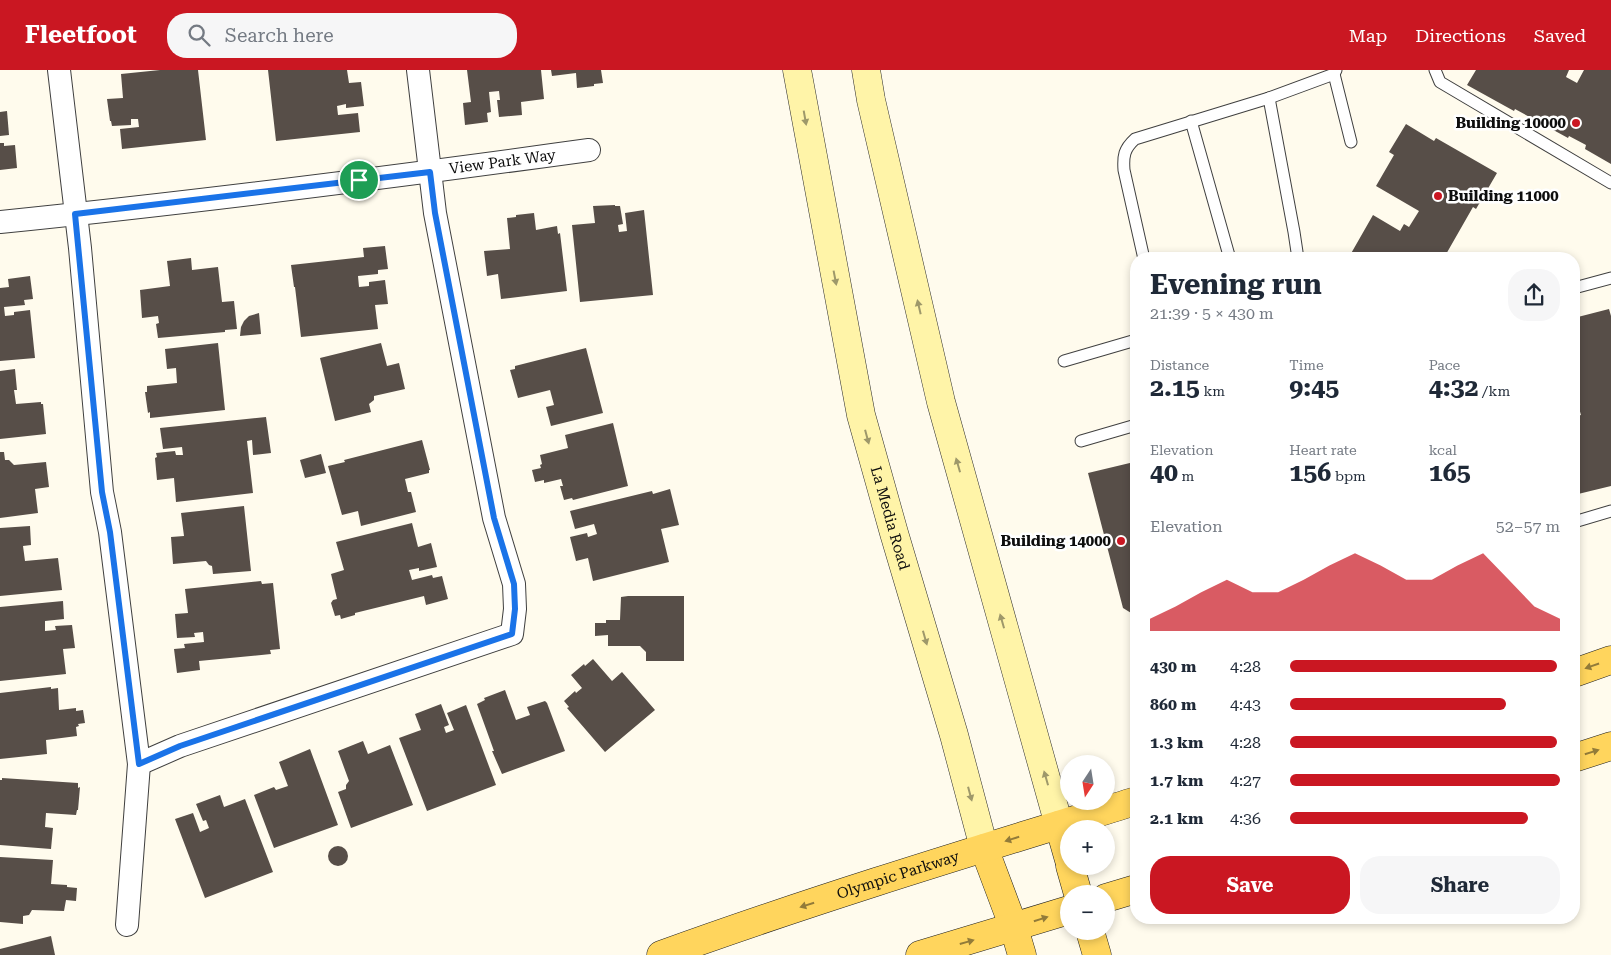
<!DOCTYPE html>
<html lang="en">
<head>
<meta charset="utf-8">
<style>
  body { margin:0; font-family:"Roboto Serif",serif; background:#f6f6f7; color:#1f2937; height:100vh; display:flex; flex-direction:column; font-size:19px; white-space:nowrap }
  * { box-sizing:border-box; margin:0 }
  p { font-size:16px; color:#747a83 }
  .icon { flex:none; width:28px; height:28px; fill:none; stroke:currentColor; stroke-width:2; stroke-linecap:round; stroke-linejoin:round }
  .map { position:relative; flex:1; overflow:hidden }
  .drawer { position:absolute; left:1130px; top:182px; width:450px; height:672px; display:flex; flex-direction:column; background:#fff; border-radius:20px; box-shadow:0 2px 8px #0003 }
  .drawer>* { flex:none }
  .needle { width:32px; rotate:192deg }
  .fabs { position:absolute; left:1060px; top:685px; display:grid; gap:10px }
  .fabs a { display:grid; place-items:center; width:55px; height:55px; border-radius:50%; background:#fff; box-shadow:0 2px 8px #0003; font-size:25px }
  .pin { position:absolute; display:grid; place-items:center; width:42px; height:42px; color:#fff; margin:-21px; border:2px solid #fff; border-radius:50%; box-shadow:0 1px 5px #0007 }
  .round { display:grid; place-items:center; flex:none; width:52px; height:52px; border-radius:20px; background:#f6f6f7 }
  .headline { display:flex; align-items:center; justify-content:space-between; height:85px; padding:0 20px }
  h1 { font-size:28px; font-weight:700; line-height:38px }
  .metrics { display:grid; grid-template-columns:repeat(3,1fr); gap:8px; height:85px; padding:5px 20px }
  .metrics div { display:grid; align-content:center }
  .metrics b { font-size:25px; font-weight:700 }
  .metrics small { font-size:14px; font-weight:400 }
  .metrics p { font-size:14px }
  .chart { height:140px; padding:10px 20px }
  .chart p { display:flex; justify-content:space-between }
  .chart svg { width:100%; height:90px; margin-top:5px; fill:#ca1722; opacity:.7 }
  .button { display:flex; gap:10px; margin-top:auto; padding:10px 20px }
  .button a { flex:1; height:58px; border-radius:20px; background:#ca1722; color:#fff; font-size:20px; font-weight:700; line-height:58px; text-align:center }
  .button a+a { background:#f6f6f7; color:#1f2937 }
  ul { padding:0 20px; list-style:none; font-size:16px }
  li { display:grid; grid-template-columns:80px 60px 1fr; align-items:center; height:38px }
  li i { height:12px; border-radius:6px; background:#ca1722 }
  header { display:flex; align-items:center; gap:30px; box-sizing:border-box; height:70px; padding:0 25px; background:#ca1722; color:#fff }
  header strong { font-size:24px }
  nav { display:flex; gap:28px; margin-inline-start:auto; font-size:18px }
  .search { width:350px; height:45px; background:#f6f6f7; display:flex; align-items:center; gap:12px; box-sizing:border-box; padding:0 18px; border-radius:20px; color:#747a83; font-size:19px }
  .map>svg:first-child { display:block }
</style>
</head>
<body>
<header>
<strong>Fleetfoot</strong>
<div class="search"><svg class="icon" aria-label="search" viewBox="0 0 24 24"><circle cx="10" cy="10" r="6"/><path d="M15 15l6 6"/></svg>Search here</div>
<nav><a>Map</a><a>Directions</a><a>Saved</a></nav>
</header>
<div class="map">
<svg width="1611" height="885" viewBox="0 0 1611 885">
  <rect width="100%" height="100%" fill="#fffbed"/>
  <g fill="#574e48">
    <polygon points="160,0 198,0 206,70 122,79 120,59 139,57 138,49 131,49 131,55 112,56 111,51 110,51 107,29 123,28 121,4"/>
    <polygon points="268,0 347,0 349,13 361,12 364,36 346,38 346,34 337,36 338,45 358,43 360,62 276,71"/>
    <polygon points="467,0 541,0 544,29 521,32 522,45 499,47 497,30 500,30 499,21 489,22 491,42 487,43 488,52 465,55 463,33 471,32"/>
    <polygon points="551,0 601,0 603,13 594,14 594,16 577,18 576,3 552,6"/>
    <polygon points="1476,0 1569,0 1566,7 1577,13 1584,0 1611,0 1611,94 1585,79 1586,75 1569,66 1568,68 1515,39 1514,41 1467,15"/>
    <polygon points="7,41 9,65 0,66 0,42"/>
    <polygon points="1406,54 1434,71 1436,68 1497,103 1476,139 1473,137 1445,186 1441,183 1438,189 1345,189 1346,186 1349,187 1373,145 1400,161 1404,154 1409,157 1419,141 1376,116 1394,85 1389,82"/>
    <polygon points="0,73 4,73 4,76 15,75 17,98 0,100"/>
    <polygon points="615,135 615,136 620,136 623,154 618,155 619,162 627,161 625,143 644,140 653,225 580,232 572,155 595,153 593,136"/>
    <polygon points="534,143 536,160 557,156 558,164 560,163 567,221 501,229 498,204 487,206 484,181 510,179 507,148 516,147 516,145"/>
    <polygon points="385,176 388,199 378,200 378,204 358,206 359,217 369,216 369,212 385,210 388,234 375,235 378,259 301,267 295,217 294,217 291,195 364,187 363,178"/>
    <polygon points="191,188 192,200 218,197 222,232 234,231 237,259 225,260 225,262 158,268 156,254 159,253 158,246 142,248 140,220 170,216 167,191"/>
    <polygon points="30,206 33,229 24,230 25,235 4,237 5,246 14,245 14,242 30,240 35,288 0,291 0,218 9,217 8,209"/>
    <polygon points="1609,239 1611,246 1611,416 1574,425 1574,347 1581,345 1577,331 1574,332 1574,248"/>
    <polygon points="259,243 261,264 240,266 241,257 244,251 249,246"/>
    <polygon points="218,273 225,340 150,348 150,342 148,343 145,322 147,322 147,316 177,313 176,298 167,299 165,279"/>
    <polygon points="381,273 387,296 399,293 405,319 374,326 374,330 369,334 371,342 335,351 320,288"/>
    <polygon points="586,278 603,343 551,356 546,337 554,335 550,320 518,328 510,300 515,299 515,296"/>
    <polygon points="15,299 17,320 14,320 16,334 41,332 41,334 43,334 46,364 0,369 0,301"/>
    <polygon points="266,347 271,383 253,385 252,370 247,371 253,423 176,432 174,408 157,410 155,388 157,387 156,383 175,381 176,385 183,385 182,377 163,379 160,358"/>
    <polygon points="613,353 628,416 573,430 572,428 564,430 560,416 563,416 561,409 544,413 544,410 535,412 532,400 541,398 540,395 542,394 540,385 568,378 565,365"/>
    <polygon points="422,370 430,400 429,400 429,403 405,409 408,422 411,422 416,442 361,456 358,441 342,445 328,396 345,392 344,390"/>
    <polygon points="0,382 4,382 5,390 9,390 14,395 46,392 49,417 35,419 38,443 0,448"/>
    <polygon points="321,384 326,403 305,408 300,390"/>
    <polygon points="1136,386 1136,546 1123,538 1088,403 1134,392 1133,387"/>
    <polygon points="670,419 679,455 661,459 669,492 593,511 588,488 576,491 570,467 587,463 588,467 597,464 594,454 575,459 570,441 652,421 653,424"/>
    <polygon points="244,436 251,501 213,504 212,496 209,495 206,491 173,494 171,467 184,466 181,443"/>
    <polygon points="412,453 418,477 431,473 437,497 419,501 419,498 409,500 412,510 432,505 433,508 442,506 448,529 426,535 424,526 355,543 355,545 341,549 340,545 335,546 331,533 333,530 337,529 331,504 344,500 336,472"/>
    <polygon points="30,456 31,475 23,476 25,491 58,488 62,520 0,526 0,458"/>
    <polygon points="261,511 262,514 273,513 280,579 270,580 271,584 199,591 200,600 177,603 174,579 185,578 184,574 204,572 203,562 194,563 195,567 177,568 175,544 188,543 185,519"/>
    <polygon points="628,526 684,526 684,591 646,591 646,582 640,576 608,576 608,565 595,566 595,553 606,553 606,550 620,550 621,527"/>
    <polygon points="63,531 64,549 45,551 45,561 56,560 55,556 72,555 75,578 63,579 66,604 0,611 0,537"/>
    <polygon points="593,589 612,611 622,602 655,640 605,682 567,638 569,637 564,631 575,621 576,623 582,618 571,605 584,594 585,596"/>
    <polygon points="51,617 51,619 58,618 59,640 76,638 76,641 83,640 85,653 78,654 79,656 76,657 77,666 46,670 47,684 0,689 0,623"/>
    <polygon points="505,620 516,650 530,645 527,637 545,631 547,633 565,681 502,704 492,681 494,681 477,634 485,630 484,628"/>
    <polygon points="441,634 449,655 444,657 446,663 454,660 447,643 466,635 496,715 427,741 399,668 421,660 415,644"/>
    <polygon points="363,671 368,684 390,675 413,735 351,758 338,722 346,719 346,715 349,711 338,681"/>
    <polygon points="310,679 338,755 274,778 254,725 274,717 276,720 288,716 279,692"/>
    <polygon points="2,708 78,713 78,718 80,717 78,740 77,740 76,745 46,743 45,757 53,758 51,779 0,775 0,710 2,710"/>
    <polygon points="220,725 224,737 245,729 273,802 205,828 175,749 193,743 200,762 209,758 206,750 203,751 196,734"/>
    <circle cx="338" cy="786" r="10"/>
    <polygon points="0,787 53,790 51,814 67,815 67,817 77,818 76,831 66,830 64,841 32,840 29,845 23,846 23,854 0,852"/>
    <polygon points="51,866 55,885 0,885 0,879"/>
  </g>
  <g fill="none" stroke-linecap="round" stroke-linejoin="round">
    <g stroke="#404040" stroke-width="13">
      <g id="lane">
        <polyline points="1435,0 1440,12 1611,113"/>
        <polyline points="1334,4 1351,72"/>
        <polyline points="1269,28 1294,162 1297,182 1296,189"/>
        <polyline points="1191,51 1230,189"/>
        <path d="M1144 189 1124 100C1123 86 1124 79 1135 69L1269 28 1334 4 1336 0"/>
        <polyline points="1574,218 1611,208"/>
        <polyline points="1064,291 1136,270"/>
        <polyline points="1081,371 1136,355"/>
        <polyline points="1574,452 1611,441"/>
      </g>
    </g>
    <g stroke="#404040" stroke-width="24">
      <g id="street">
        <polyline points="59,0 80,178 102,422 110,462 139,694 127,855"/>
        <path id="s1" d="M0 152C197 132 393 107 589 80"/>
        <polyline points="139,694 180,676 512,564 515,539 514,514 494,448 435,143 418,0"/>
      </g>
    </g>
    <g stroke="#2f2f2f" stroke-width="29">
      <g id="secondary">
        <path id="s2" d="M797 0 861 345 894 463 954 665 984 778"/>
        <polyline points="866,0 871,30 941,332 1059,755"/>
      </g>
    </g>
    <g stroke="#1e1e1e" stroke-width="29">
      <g id="primary">
        <polyline points="1574,603 1611,590"/>
        <polyline points="1574,688 1611,676"/>
        <polyline points="1059,755 1069,790"/>
        <polyline points="984,778 1014,858 1022,885"/>
        <polyline points="1070,796 1078,824"/>
        <polyline points="1106,828 1136,819"/>
        <polyline points="1090,861 1097,885"/>
        <path id="s3" d="M661 885C818 828 977 780 1136 731"/>
        <polyline points="920,885 1069,840"/>
      </g>
    </g>
    <use href="#lane" stroke="#fff" stroke-width="11"/>
    <use href="#street" stroke="#fff" stroke-width="22"/>
    <use href="#secondary" stroke="#fff4a8" stroke-width="28"/>
    <use href="#primary" stroke="#ffd55d" stroke-width="28"/>
  </g>
  <defs><path id="oneway-solid" d="M-6-.8H1V-3.2L6.5 0L1 3.2V.8H-6Z" transform="scale(1.25)"/></defs>
  <g fill="#9e986a">
    <use href="#oneway-solid" transform="translate(805 48) rotate(80)"/>
    <use href="#oneway-solid" transform="translate(835 208) rotate(79)"/>
    <use href="#oneway-solid" transform="translate(919 237) rotate(-103)"/>
    <use href="#oneway-solid" transform="translate(867 367) rotate(75)"/>
    <use href="#oneway-solid" transform="translate(958 395) rotate(-106)"/>
    <use href="#oneway-solid" transform="translate(1002 551) rotate(-106)"/>
    <use href="#oneway-solid" transform="translate(925 568) rotate(74)"/>
    <use href="#oneway-solid" transform="translate(1046 708) rotate(-106)"/>
    <use href="#oneway-solid" transform="translate(970 724) rotate(75)"/>
  </g>
  <g fill="#927b39">
    <use href="#oneway-solid" transform="translate(1592 596) rotate(161)"/>
    <use href="#oneway-solid" transform="translate(1592 682) rotate(-17)"/>
    <use href="#oneway-solid" transform="translate(1012 769) rotate(163)"/>
    <use href="#oneway-solid" transform="translate(807 835) rotate(162)"/>
    <use href="#oneway-solid" transform="translate(1041 849) rotate(-18)"/>
    <use href="#oneway-solid" transform="translate(967 872) rotate(-16)"/>
  </g>
  <g fill="none" stroke-linecap="round" stroke-linejoin="round">
    <g stroke="#fff" stroke-width="10">
      <polygon id="route" points="430,102 435,143 494,448 514,514 515,539 512,564 180,676 139,694 110,462 102,422 75,144"/>
    </g>
    <use href="#route" stroke="#1a73e8" stroke-width="6"/>
  </g>
  <g fill="#ca1722" stroke="#fff" stroke-width="2">
    <circle cx="1576" cy="53" r="5"/>
    <circle cx="1438" cy="126" r="5"/>
    <circle cx="1121" cy="471" r="5"/>
  </g>
  <g text-anchor="middle" stroke-width="5" stroke-linejoin="round" paint-order="stroke">
    <g font-size="15" font-weight="bold" fill="#0d0d0d" stroke="#fff" text-anchor="end">
      <text x="1566" y="58">Building 10000</text>
      <text x="1448" y="131" text-anchor="start">Building 11000</text>
      <text x="1111" y="476">Building 14000</text>
    </g>
    <g font-size="15" fill="#0d0d0d" stroke="#fff">
      <text dy="5" stroke="none"><textPath href="#s1" startOffset="506">View Park Way</textPath></text>
      <text dy="5" stroke="none"><textPath href="#s2" startOffset="458">La Media Road</textPath></text>
      <text dy="5" stroke="none"><textPath href="#s3" startOffset="250">Olympic Parkway</textPath></text>
    </g>
  </g>
</svg>
<div class="fabs">
<a><svg class="needle" viewBox="-14 -14 28 28"><path d="M0-13l5 13h-10z" fill="#e53935"/><path d="M0 13l5-13h-10z" fill="#747a83"/></svg></a>
<a>+</a>
<a>−</a>
</div>
<div class="pin" style="left:359px;top:110px;background:#1e9e55"><svg class="icon" aria-label="arrive" viewBox="0 0 24 24"><path d="M6 21V4h12l-3 4 3 4H6"/></svg></div>
<section class="drawer">
<div class="headline"><div><h1>Evening run</h1><p>21:39 · 5 × 430 m</p></div><a class="round"><svg class="icon" aria-label="share" viewBox="0 0 24 24"><path d="M12 15V3M7 8l5-5 5 5M5 13v7h14v-7"/></svg></a></div>
<div class="metrics">
<div><p>Distance</p><b>2.15<small> km</small></b></div>
<div><p>Time</p><b>9:45</b></div>
<div><p>Pace</p><b>4:32<small> /km</small></b></div>
</div>
<div class="metrics">
<div><p>Elevation</p><b>40<small> m</small></b></div>
<div><p>Heart rate</p><b>156<small> bpm</small></b></div>
<div><p>kcal</p><b>165</b></div>
</div>
<div class="chart"><p><span>Elevation</span>52–57 m</p>
<svg viewBox="0 0 160 44" preserveAspectRatio="none"><path d="M0 44V38L10 32L20 25L30 19L40 25L50 25L60 19L70 12L80 6L90 12L100 19L110 19L120 12L130 6L140 19L150 32L160 38V44z"/></svg>
</div>
<ul>
<li><b>430 m</b>4:28<i style="width:99%"></i></li>
<li><b>860 m</b>4:43<i style="width:80%"></i></li>
<li><b>1.3 km</b>4:28<i style="width:99%"></i></li>
<li><b>1.7 km</b>4:27<i style="width:100%"></i></li>
<li><b>2.1 km</b>4:36<i style="width:88%"></i></li>
</ul>
<div class="button"><a>Save</a><a>Share</a></div>
</section>
</div>
</body>
</html>
